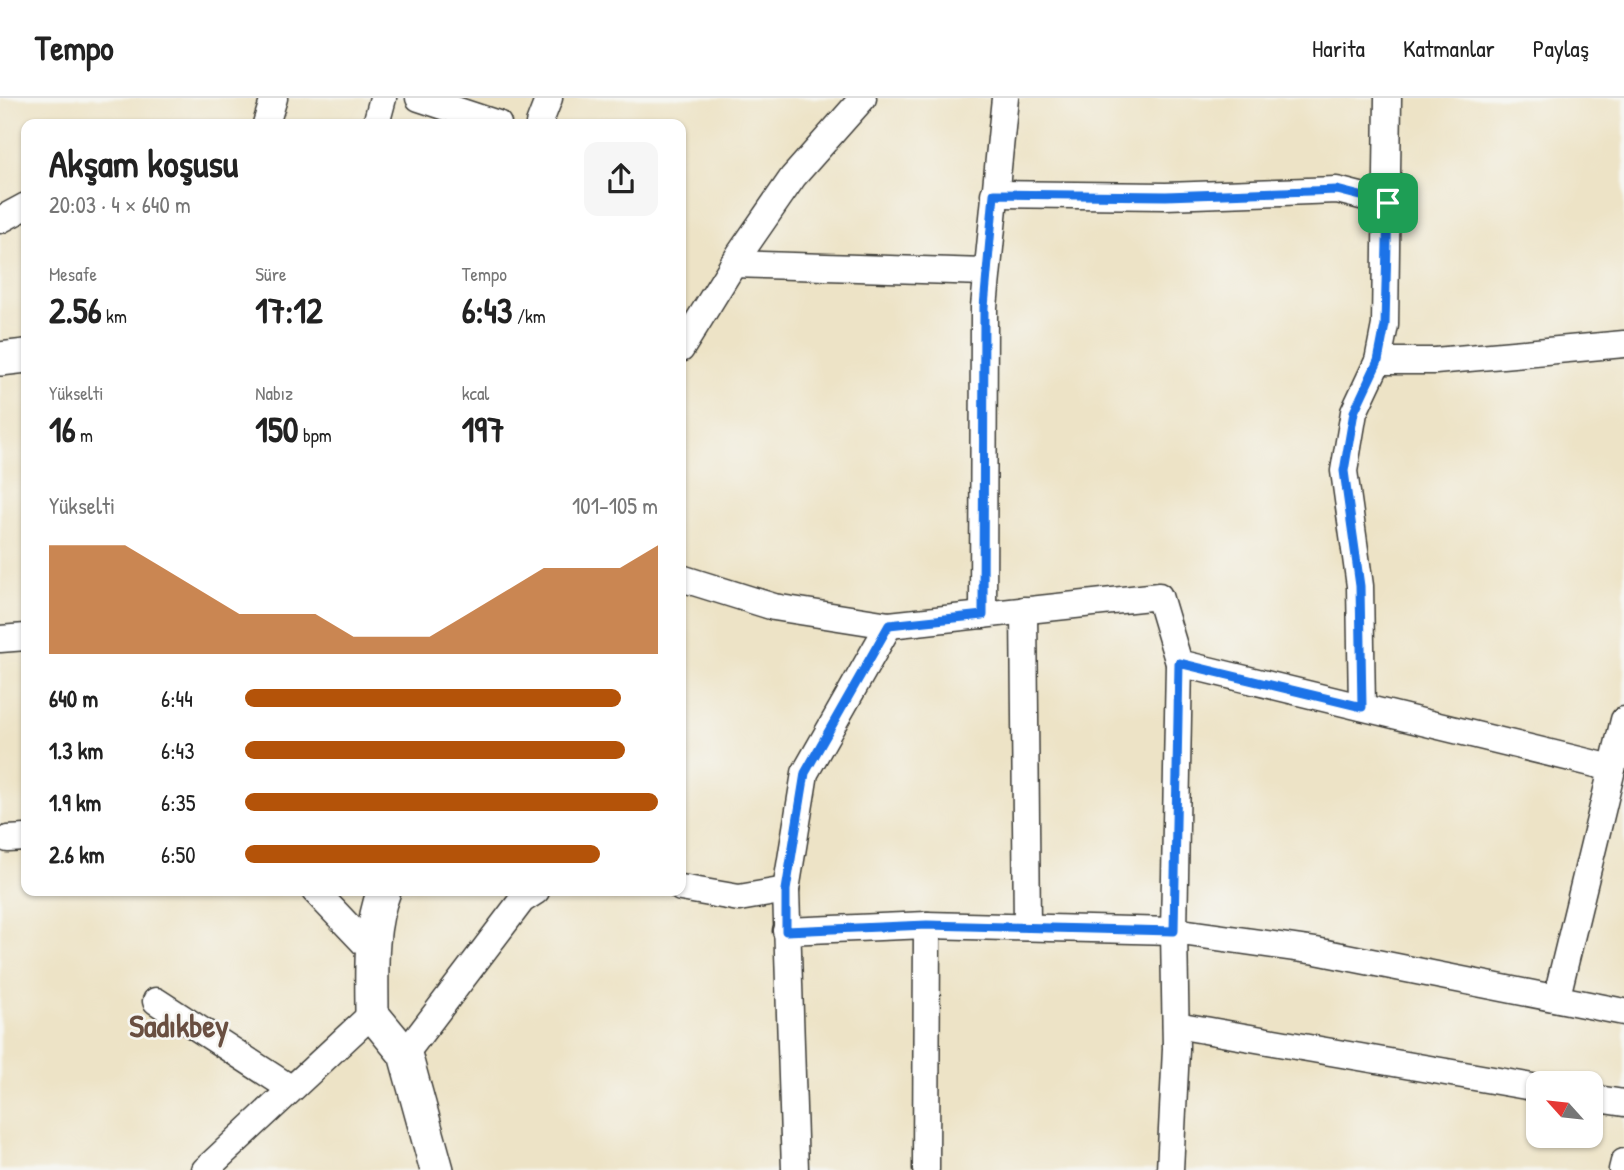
<!DOCTYPE html>
<html lang="tr">
<head>
<meta charset="utf-8">
<style>
  body { margin:0; font-family:"Patrick Hand",sans-serif; background:#f6f6f6; color:#222; height:100vh; display:flex; flex-direction:column; font-size:26px; white-space:nowrap }
  * { box-sizing:border-box; margin:0 }
  p { font-size:23px; color:#767676 }
  .icon { flex:none; width:38px; height:38px; fill:none; stroke:currentColor; stroke-width:2; stroke-linecap:round; stroke-linejoin:round }
  .map { position:relative; flex:1; overflow:hidden }
  .drawer { position:absolute; left:21px; top:21px; width:665px; height:777px; display:flex; flex-direction:column; background:#fff; border-radius:14px; box-shadow:0 2px 5px #0004 }
  .drawer>* { flex:none }
  .needle { width:46px; rotate:297deg }
  .controls { position:absolute; left:1526px; top:973px; display:grid; gap:14px }
  .controls a { display:grid; place-items:center; width:77px; height:77px; border-radius:14px; background:#fff; box-shadow:0 2px 5px #0004; font-size:35px }
  .pin { position:absolute; display:grid; place-items:center; width:60px; height:60px; color:#fff; margin:-30px; border-radius:14px; box-shadow:0 4px 10px #0006 }
  .round { display:grid; place-items:center; flex:none; width:74px; height:74px; border-radius:14px; background:#f6f6f6 }
  .head { display:flex; align-items:center; justify-content:space-between; height:119px; padding:0 28px }
  h1 { font-size:38px; font-weight:800; line-height:52px }
  .figures { display:grid; grid-template-columns:repeat(3,1fr); gap:10px; height:119px; padding:7px 28px }
  .figures div { display:grid; align-content:center }
  .figures b { font-size:35px; font-weight:800 }
  .figures small { font-size:19px; font-weight:400 }
  .figures p { font-size:19px }
  .chart { height:196px; padding:14px 28px }
  .chart p { display:flex; justify-content:space-between }
  .chart svg { width:100%; height:126px; margin-top:7px; fill:#b45309; opacity:.7 }
  ul { padding:0 28px; list-style:none; font-size:23px }
  li { display:grid; grid-template-columns:112px 84px 1fr; align-items:center; height:52px }
  li i { height:18px; border-radius:9px; background:#b45309 }
  header { display:flex; align-items:center; gap:42px; box-sizing:border-box; height:98px; padding:0 35px; background:#fff; border-bottom:2px solid #e0e0e0 }
  header strong { font-size:33px }
  nav { display:flex; gap:38px; margin-inline-start:auto; font-size:24px }
  .map>svg:first-child { display:block }
</style>
</head>
<body>
<header>
<strong>Tempo</strong>
<nav><a>Harita</a><a>Katmanlar</a><a>Paylaş</a></nav>
</header>
<div class="map">
<svg width="1624" height="1072" viewBox="0 0 1624 1072">
  <rect width="100%" height="100%" fill="#f6f6f2"/>
  <filter id="ink" filterUnits="userSpaceOnUse"><feTurbulence type="fractalNoise" baseFrequency=".0143" numOctaves="2"/><feDisplacementMap in="SourceGraphic" scale="14" xChannelSelector="R" yChannelSelector="G"/><feConvolveMatrix kernelMatrix="1 2 1 2 8 2 1 2 1" color-interpolation-filters="sRGB"/></filter>
  <filter id="wash" filterUnits="userSpaceOnUse"><feTurbulence type="fractalNoise" baseFrequency=".00686" numOctaves="4" result="noise"/><feDisplacementMap in="SourceGraphic" scale="28" xChannelSelector="R" yChannelSelector="G"/><feGaussianBlur stdDeviation="1.57" result="paint"/><feColorMatrix in="noise" values="0 0 0 0 0 0 0 0 0 0 0 0 0 0 0 0 0 1.4 0 .05"/><feComposite in="paint" operator="in"/></filter>
  <g filter="url(#wash)">
    <rect width="100%" height="100%" fill="#ede3c6"/>
  </g>
  <g filter="url(#ink)">
    <g fill="none" stroke-linecap="round" stroke-linejoin="round">
      <g stroke="#3b3a36" stroke-width="29">
        <g id="minor">
          <polyline points="419,0 498,26"/>
          <polyline points="266,26 274,0"/>
          <polyline points="376,26 383,0"/>
          <polyline points="539,26 549,0"/>
          <polyline points="994,96 1166,98 1337,92 1388,105"/>
          <polyline points="0,122 26,108"/>
          <polyline points="733,166 985,174"/>
          <polyline points="681,251 739,157 793,79 863,0"/>
          <polyline points="1378,263 1435,263 1624,246"/>
          <polyline points="681,480 774,509 889,527 1159,498 1179,565 1174,833 1176,951 1170,1072"/>
          <polyline points="1024,512 1027,829"/>
          <polyline points="983,517 984,209 1005,0"/>
          <polyline points="0,541 26,539"/>
          <polyline points="1179,565 1612,670"/>
          <polyline points="1362,609 1360,488 1344,373 1354,314 1378,263 1385,227 1388,0"/>
          <polyline points="8,741 26,740"/>
          <polyline points="681,790 739,800 786,792"/>
          <polyline points="315,793 372,853"/>
          <polyline points="786,833 927,827 1174,833 1316,853 1624,914"/>
          <polyline points="1557,898 1624,622"/>
          <polyline points="156,903 290,990"/>
          <polyline points="1176,927 1538,990"/>
          <polyline points="405,956 522,802 536,793"/>
          <polyline points="1591,1000 1624,1005"/>
          <polyline points="205,1072 372,916"/>
          <polyline points="795,1072 786,792 805,675 889,527"/>
          <polyline points="926,1072 927,827"/>
          <polyline points="1622,1072 1624,1064"/>
        </g>
      </g>
      <g stroke="#3b3a36" stroke-width="36">
        <g id="tertiary">
          <polyline points="0,261 26,258"/>
          <path d="M384 793C369 831 372 875 372 916L405 956 437 1072"/>
        </g>
      </g>
      <use href="#minor" stroke="#fff" stroke-width="26"/>
      <use href="#tertiary" stroke="#fff" stroke-width="33"/>
    </g>
  </g>
  <g fill="none" stroke-linecap="round" stroke-linejoin="round" filter="url(#ink)">
    <g stroke="#fff" stroke-width="14">
      <polygon id="route" points="1337,92 1388,105 1385,227 1378,263 1354,314 1344,373 1360,488 1362,609 1179,565 1174,833 927,827 786,833 786,792 805,675 889,527 983,517 984,209 994,96 1166,98"/>
    </g>
    <use href="#route" stroke="#1a73e8" stroke-width="9"/>
  </g>
  <g text-anchor="middle" stroke-width="5" stroke-linejoin="round" paint-order="stroke">
    <g font-size="32" font-weight="bold" fill="#694f41" stroke="#f6f6f2">
      <text x="179" y="939">Sadıkbey</text>
    </g>
  </g>
</svg>
<div class="controls">
<a><svg class="needle" viewBox="-14 -14 28 28"><path d="M0-13l5 13h-10z" fill="#e53935"/><path d="M0 13l5-13h-10z" fill="#767676"/></svg></a>
</div>
<div class="pin" style="left:1388px;top:105px;background:#1e9e55"><svg class="icon" aria-label="arrive" viewBox="0 0 24 24"><path d="M6 21V4h12l-3 4 3 4H6"/></svg></div>
<section class="drawer">
<div class="head"><div><h1>Akşam koşusu</h1><p>20:03 · 4 × 640 m</p></div><a class="round"><svg class="icon" aria-label="share" viewBox="0 0 24 24"><path d="M12 15V3M7 8l5-5 5 5M5 13v7h14v-7"/></svg></a></div>
<div class="figures">
<div><p>Mesafe</p><b>2.56<small> km</small></b></div>
<div><p>Süre</p><b>17:12</b></div>
<div><p>Tempo</p><b>6:43<small> /km</small></b></div>
</div>
<div class="figures">
<div><p>Yükselti</p><b>16<small> m</small></b></div>
<div><p>Nabız</p><b>150<small> bpm</small></b></div>
<div><p>kcal</p><b>197</b></div>
</div>
<div class="chart"><p><span>Yükselti</span>101–105 m</p>
<svg viewBox="0 0 160 44" preserveAspectRatio="none"><path d="M0 44V6L10 6L20 6L30 14L40 22L50 30L60 30L70 30L80 38L90 38L100 38L110 30L120 22L130 14L140 14L150 14L160 6V44z"/></svg>
</div>
<ul>
<li><b>640 m</b>6:44<i style="width:91%"></i></li>
<li><b>1.3 km</b>6:43<i style="width:92%"></i></li>
<li><b>1.9 km</b>6:35<i style="width:100%"></i></li>
<li><b>2.6 km</b>6:50<i style="width:86%"></i></li>
</ul>
</section>
</div>
</body>
</html>
